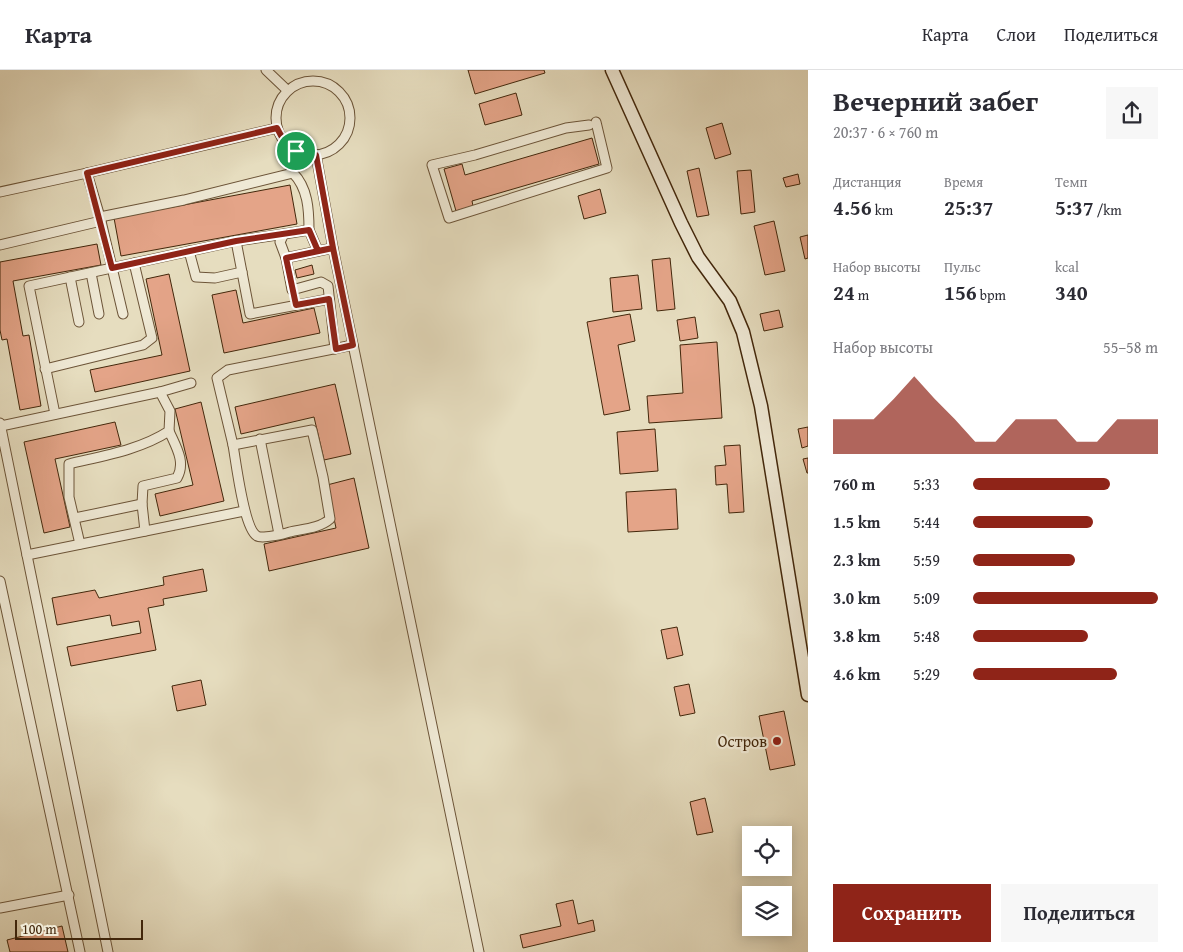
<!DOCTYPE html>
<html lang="ru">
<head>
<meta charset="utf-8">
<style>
  body { margin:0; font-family:"Gentium Book Plus",serif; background:#f7f7f7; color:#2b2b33; height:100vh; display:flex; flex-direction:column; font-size:19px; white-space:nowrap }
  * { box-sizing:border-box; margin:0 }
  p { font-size:16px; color:#7c7c81 }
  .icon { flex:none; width:28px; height:28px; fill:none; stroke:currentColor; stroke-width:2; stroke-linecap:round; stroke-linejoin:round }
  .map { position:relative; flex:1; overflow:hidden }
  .panel { display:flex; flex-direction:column; background:#fff; width:375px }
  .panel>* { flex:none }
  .fabs { position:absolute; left:742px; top:756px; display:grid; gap:10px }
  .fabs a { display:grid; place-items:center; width:50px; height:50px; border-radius:0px; background:#fff; box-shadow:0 2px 12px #0003; font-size:25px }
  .scale { position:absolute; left:15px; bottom:12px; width:128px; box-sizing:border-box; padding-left:5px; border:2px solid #43270b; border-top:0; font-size:14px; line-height:18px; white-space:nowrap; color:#43270b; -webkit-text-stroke:4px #efe9d5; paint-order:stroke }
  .pin { position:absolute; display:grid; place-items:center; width:42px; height:42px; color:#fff; margin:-21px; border:2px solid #fff; border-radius:50%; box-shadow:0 1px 5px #0007 }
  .round { display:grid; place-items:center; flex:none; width:52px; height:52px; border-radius:0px; background:#f7f7f7 }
  .headline { display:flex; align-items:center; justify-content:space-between; height:85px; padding:0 25px }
  h1 { font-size:28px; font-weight:600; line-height:38px }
  .metrics { display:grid; grid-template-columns:repeat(3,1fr); gap:8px; height:85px; padding:5px 25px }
  .metrics div { display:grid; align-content:center }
  .metrics b { font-size:21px; font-weight:600 }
  .metrics small { font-size:14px; font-weight:400 }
  .metrics p { font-size:14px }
  .chart { height:140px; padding:10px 25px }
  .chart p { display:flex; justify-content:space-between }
  .chart svg { width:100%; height:90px; margin-top:5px; fill:#8f2418; opacity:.7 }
  .primary-button { display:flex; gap:10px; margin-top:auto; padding:10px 25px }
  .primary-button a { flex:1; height:58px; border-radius:0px; background:#8f2418; color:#fff; font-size:20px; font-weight:600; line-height:58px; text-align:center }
  .primary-button a+a { background:#f7f7f7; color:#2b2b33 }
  ul { padding:0 25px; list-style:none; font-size:16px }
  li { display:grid; grid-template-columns:80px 60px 1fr; align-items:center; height:38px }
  li i { height:12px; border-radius:6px; background:#8f2418 }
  header { display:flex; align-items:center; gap:30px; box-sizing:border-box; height:70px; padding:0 25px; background:#fff; border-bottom:1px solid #e1e1e2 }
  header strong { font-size:24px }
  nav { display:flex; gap:28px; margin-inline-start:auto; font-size:18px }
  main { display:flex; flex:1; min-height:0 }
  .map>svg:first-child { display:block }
</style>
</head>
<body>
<header>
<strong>Карта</strong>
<nav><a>Карта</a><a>Слои</a><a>Поделиться</a></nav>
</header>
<main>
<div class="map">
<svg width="808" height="882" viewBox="0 0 808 882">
  <rect width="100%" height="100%" fill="#e6ddbf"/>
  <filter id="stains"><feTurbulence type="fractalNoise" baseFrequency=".004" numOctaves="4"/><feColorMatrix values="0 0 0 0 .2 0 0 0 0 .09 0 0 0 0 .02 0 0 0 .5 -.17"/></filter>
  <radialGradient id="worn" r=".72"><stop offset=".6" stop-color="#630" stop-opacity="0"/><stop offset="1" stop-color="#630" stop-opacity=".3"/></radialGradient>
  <g fill="#e4a488" stroke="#43270b">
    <polygon points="468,0 544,0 545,3 475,24"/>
    <polygon points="516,23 522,45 485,55 479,34"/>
    <polygon points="722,53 731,84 715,89 706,58"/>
    <polygon points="592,68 599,94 472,131 473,136 456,141 444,99 462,94 465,105"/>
    <polygon points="699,98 709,145 697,147 687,101"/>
    <polygon points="751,100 755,142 741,144 737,101"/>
    <polygon points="798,104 800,114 786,117 783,108"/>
    <polygon points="290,115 297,154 121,186 114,148"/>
    <polygon points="600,119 606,143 584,149 578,126"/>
    <polygon points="774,151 785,201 765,205 754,156"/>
    <polygon points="808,165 808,188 805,189 800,167"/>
    <polygon points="97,174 101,195 13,211 23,266 29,265 41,336 20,340 7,269 2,270 0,260 0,192"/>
    <polygon points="670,188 675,239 657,241 652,190"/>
    <polygon points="312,195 314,204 297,208 295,200"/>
    <polygon points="169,204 190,301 95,322 90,300 162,285 146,209"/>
    <polygon points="638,205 642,239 613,242 610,208"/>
    <polygon points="236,220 243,253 314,238 320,263 224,283 212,225"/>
    <polygon points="779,240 783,257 764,261 760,244"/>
    <polygon points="630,244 635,271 618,275 630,340 604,345 587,252"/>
    <polygon points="695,247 698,268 680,271 677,250"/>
    <polygon points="717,272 722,348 649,353 647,326 683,323 680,275"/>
    <polygon points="335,314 351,384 324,390 314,347 241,364 235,337"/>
    <polygon points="201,332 224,431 160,446 155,424 193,415 175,339"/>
    <polygon points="115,352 121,375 55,389 70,457 44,463 24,372"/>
    <polygon points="808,357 808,376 802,378 798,359"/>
    <polygon points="655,359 658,401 620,404 617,362"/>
    <polygon points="740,375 744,442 729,443 727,414 716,415 715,396 726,395 724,376"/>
    <polygon points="808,388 808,403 807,403 803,389"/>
    <polygon points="354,408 369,478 269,501 264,474 336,458 327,415"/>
    <polygon points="676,419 678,459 628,462 626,422"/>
    <polygon points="203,499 207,521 163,529 164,535 148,538 156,580 71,596 67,577 141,563 139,551 112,556 110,545 57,555 52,528 95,520 99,528 164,515 163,507"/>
    <polygon points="677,557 683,585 667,589 661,560"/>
    <polygon points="201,610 206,635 177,641 172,616"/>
    <polygon points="689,614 695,643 680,646 674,617"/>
    <polygon points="784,641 795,695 770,700 759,646"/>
    <polygon points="705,728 713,762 697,765 690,732"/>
    <polygon points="573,830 578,854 593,850 595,861 523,878 520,865 561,856 556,834"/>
    <polygon points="62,856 68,882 10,882 7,870"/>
  </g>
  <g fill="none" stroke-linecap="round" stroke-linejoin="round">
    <g stroke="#6c5438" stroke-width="11">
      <g id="street">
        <polyline points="266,0 287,20"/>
        <circle cx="313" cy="48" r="37"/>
        <polyline points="589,55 566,58 475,85 432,95 449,148 607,98 596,52"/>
        <polyline points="316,85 333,178 479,882"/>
        <polyline points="87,103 100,147 123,244"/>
        <polyline points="0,122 87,103 277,58"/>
        <path d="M100 147 184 130 293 103C308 118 309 140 309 160"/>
        <polyline points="236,171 250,244 329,229"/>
        <polyline points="0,175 101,151"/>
        <polyline points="333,178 286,188 292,220 321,212 328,216 335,279"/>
        <polyline points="189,181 196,207 215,208 242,202"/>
        <polyline points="286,188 280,172 284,164 309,160 318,181"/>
        <polyline points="91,203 99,244"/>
        <polyline points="70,207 79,252"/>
        <polyline points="45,299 143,275 152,268 134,193"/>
        <polyline points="160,322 191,313"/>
        <polyline points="55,344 29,216 236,171 284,164"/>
        <polyline points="0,353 108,882"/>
        <path d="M1 356 160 322 170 341 169 361C140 380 102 386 69 394V427L80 474"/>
        <path d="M312 360 323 407 330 449C320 458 303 459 290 462 284 464 262 469 257 466 244 459 236 392 233 375Z"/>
        <polyline points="260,369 279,464"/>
        <polyline points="233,375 217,308 228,300 353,275"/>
        <polyline points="75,448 142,434"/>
        <path d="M145 461 142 434 143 416 177 408C186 392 176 377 169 361"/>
        <polyline points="27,485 244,441"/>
        <polyline points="0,511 80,882"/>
        <polyline points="0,838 69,825"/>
      </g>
    </g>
    <g stroke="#43270b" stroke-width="15">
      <polyline id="secondary" points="612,0 681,153 698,187 730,231 743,262 761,336 808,625"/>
    </g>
    <use href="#street" stroke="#efe9d5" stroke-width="9"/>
    <use href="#secondary" stroke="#efe9d5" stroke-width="12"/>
  </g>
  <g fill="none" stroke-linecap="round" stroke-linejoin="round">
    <g stroke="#fff" stroke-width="10">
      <path id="route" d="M296 81C287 75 282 69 277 58L87 103 112 198 236 171 309 160 318 181 333 178 353 275 336 279 329 229 296 235 286 188 333 178 316 85 305 84 296 81"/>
    </g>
    <use href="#route" stroke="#8f2418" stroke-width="6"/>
  </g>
  <circle fill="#8f2418" stroke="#efe9d5" stroke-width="2" cx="777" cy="671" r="5"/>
  <g text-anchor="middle" stroke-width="4.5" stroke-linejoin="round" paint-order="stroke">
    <g font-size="16" fill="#43270b" stroke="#efe9d5" text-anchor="end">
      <text x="767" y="677">Остров</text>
    </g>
  </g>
  <rect width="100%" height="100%" filter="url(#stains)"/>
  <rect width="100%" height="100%" fill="url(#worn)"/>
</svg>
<div class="fabs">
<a><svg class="icon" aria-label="locate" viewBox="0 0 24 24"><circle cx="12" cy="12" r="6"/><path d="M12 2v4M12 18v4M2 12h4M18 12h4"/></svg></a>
<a><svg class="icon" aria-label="layers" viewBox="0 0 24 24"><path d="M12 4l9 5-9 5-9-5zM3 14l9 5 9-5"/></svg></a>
</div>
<div class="scale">100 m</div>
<div class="pin" style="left:296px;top:81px;background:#1e9e55"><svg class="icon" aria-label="arrive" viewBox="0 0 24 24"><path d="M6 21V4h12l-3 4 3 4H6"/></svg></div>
</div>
<section class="panel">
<div class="headline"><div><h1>Вечерний забег</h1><p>20:37 · 6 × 760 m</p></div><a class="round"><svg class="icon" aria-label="share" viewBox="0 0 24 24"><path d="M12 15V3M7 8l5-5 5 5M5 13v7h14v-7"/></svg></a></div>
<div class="metrics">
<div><p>Дистанция</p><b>4.56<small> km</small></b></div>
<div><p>Время</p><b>25:37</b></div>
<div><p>Темп</p><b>5:37<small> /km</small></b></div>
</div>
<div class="metrics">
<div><p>Набор высоты</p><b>24<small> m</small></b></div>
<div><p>Пульс</p><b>156<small> bpm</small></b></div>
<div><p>kcal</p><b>340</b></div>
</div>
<div class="chart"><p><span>Набор высоты</span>55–58 m</p>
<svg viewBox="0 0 160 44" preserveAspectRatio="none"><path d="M0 44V27L10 27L20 27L30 17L40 6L50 17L60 27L70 38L80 38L90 27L100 27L110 27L120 38L130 38L140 27L150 27L160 27V44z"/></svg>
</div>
<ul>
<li><b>760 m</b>5:33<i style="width:74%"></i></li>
<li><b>1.5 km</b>5:44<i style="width:65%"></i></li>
<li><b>2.3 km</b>5:59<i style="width:55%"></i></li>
<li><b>3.0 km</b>5:09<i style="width:100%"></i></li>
<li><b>3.8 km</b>5:48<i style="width:62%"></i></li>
<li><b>4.6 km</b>5:29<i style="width:78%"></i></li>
</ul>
<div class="primary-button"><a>Сохранить</a><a>Поделиться</a></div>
</section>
</main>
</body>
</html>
